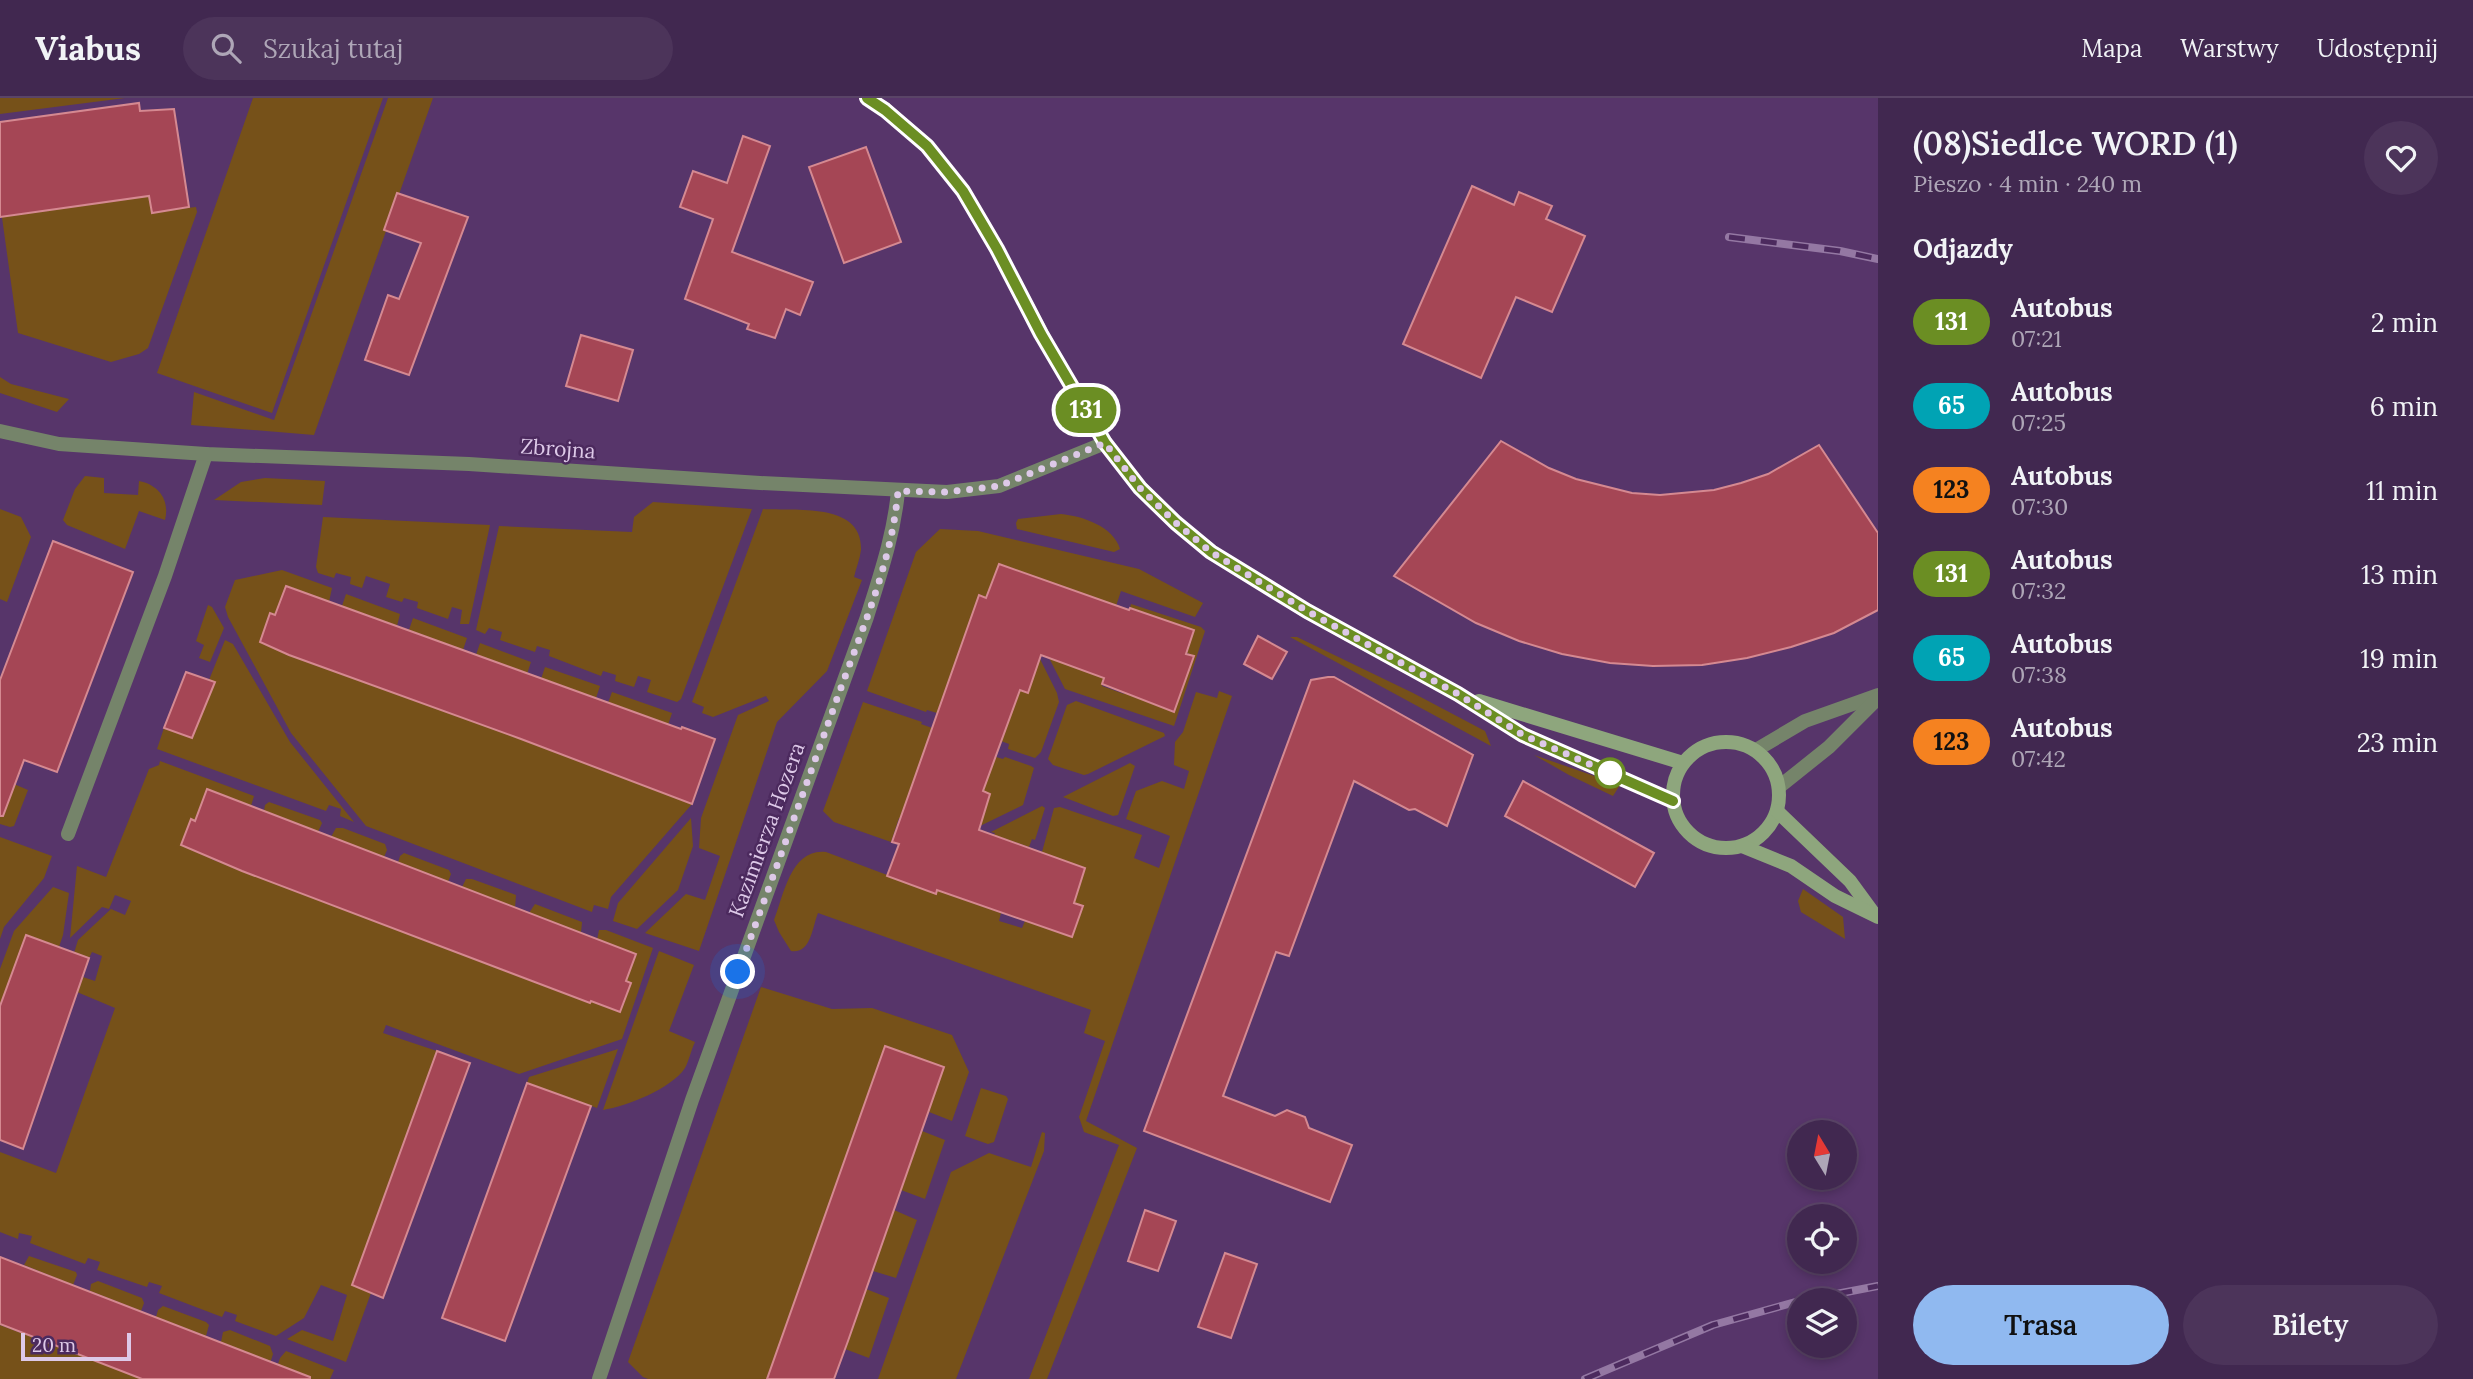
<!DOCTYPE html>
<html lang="pl">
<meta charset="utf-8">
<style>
:root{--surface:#412850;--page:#4c345a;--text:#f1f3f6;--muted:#aea6b7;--line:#5a4467;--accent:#90b9f0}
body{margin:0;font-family:Lora,serif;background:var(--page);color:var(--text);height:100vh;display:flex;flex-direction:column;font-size:26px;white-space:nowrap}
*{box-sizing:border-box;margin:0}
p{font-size:23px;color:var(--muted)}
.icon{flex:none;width:38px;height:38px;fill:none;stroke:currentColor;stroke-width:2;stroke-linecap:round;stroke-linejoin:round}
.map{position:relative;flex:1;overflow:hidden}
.panel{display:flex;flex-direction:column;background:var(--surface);width:595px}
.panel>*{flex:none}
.badge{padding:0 14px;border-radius:23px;font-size:24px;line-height:46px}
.needle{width:46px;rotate:350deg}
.buttons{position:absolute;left:1787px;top:1022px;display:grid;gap:14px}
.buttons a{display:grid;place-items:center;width:70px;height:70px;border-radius:50%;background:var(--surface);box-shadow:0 4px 10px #0003,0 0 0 2px var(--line);font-size:35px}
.scale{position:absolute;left:21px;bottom:18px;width:110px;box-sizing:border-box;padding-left:7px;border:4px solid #ddc9e8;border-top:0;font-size:19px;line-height:24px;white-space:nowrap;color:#ddc9e8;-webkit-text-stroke:5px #4c2a5e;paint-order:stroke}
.you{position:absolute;width:35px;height:35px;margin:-18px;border:5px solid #fff;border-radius:50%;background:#1a73e8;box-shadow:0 0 0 10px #1a73e833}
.map>.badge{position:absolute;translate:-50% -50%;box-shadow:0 0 0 4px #fff}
h2{padding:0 35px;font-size:26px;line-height:63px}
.round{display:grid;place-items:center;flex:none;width:74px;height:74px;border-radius:37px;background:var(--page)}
.head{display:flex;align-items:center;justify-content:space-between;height:119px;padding:0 35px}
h1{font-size:33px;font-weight:600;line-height:52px}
.cta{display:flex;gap:14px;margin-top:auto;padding:14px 35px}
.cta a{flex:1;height:80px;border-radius:42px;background:var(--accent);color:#111;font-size:28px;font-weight:600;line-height:80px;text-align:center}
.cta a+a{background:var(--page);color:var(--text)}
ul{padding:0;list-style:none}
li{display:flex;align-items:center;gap:21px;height:84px;padding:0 35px}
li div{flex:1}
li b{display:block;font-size:26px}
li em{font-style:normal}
li .badge{min-width:77px;font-weight:700;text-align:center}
header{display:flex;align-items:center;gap:42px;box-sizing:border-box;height:98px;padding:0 35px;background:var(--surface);border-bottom:2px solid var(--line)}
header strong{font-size:33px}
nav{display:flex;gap:38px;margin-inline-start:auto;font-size:24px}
.search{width:490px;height:63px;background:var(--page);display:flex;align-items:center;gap:18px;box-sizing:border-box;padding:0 24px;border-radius:38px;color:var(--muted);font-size:26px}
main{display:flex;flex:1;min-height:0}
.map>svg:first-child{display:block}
.green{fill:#765119}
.building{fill:#a54655;stroke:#d58991;stroke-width:2}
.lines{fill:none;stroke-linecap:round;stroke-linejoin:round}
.minor{stroke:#75846a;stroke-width:14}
.tertiary{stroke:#75846a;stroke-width:14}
.secondary{stroke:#8ea67d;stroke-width:14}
.rail-casing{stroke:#9478a3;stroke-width:8}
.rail{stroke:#4c2a5e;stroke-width:5;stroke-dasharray:16;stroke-linecap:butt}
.line-casing{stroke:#fff;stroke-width:16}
.line{stroke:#6b8e23;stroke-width:10}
.walk{stroke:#ddc9e8;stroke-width:7;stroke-dasharray:0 12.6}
.stop-dot{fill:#fff;stroke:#6b8e23;stroke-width:3.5}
.labels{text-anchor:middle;stroke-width:5;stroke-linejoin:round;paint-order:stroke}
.street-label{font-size:21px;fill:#ddc9e8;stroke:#4c2a5e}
</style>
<header>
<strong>Viabus</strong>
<div class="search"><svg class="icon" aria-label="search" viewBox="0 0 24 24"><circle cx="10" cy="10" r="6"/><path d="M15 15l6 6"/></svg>Szukaj tutaj</div>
<nav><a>Mapa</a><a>Warstwy</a><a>Udostępnij</a></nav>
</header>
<main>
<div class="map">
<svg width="1878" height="1281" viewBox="0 0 1878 1281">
<rect width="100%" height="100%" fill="#57356a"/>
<g class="green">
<path d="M 0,0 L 125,0 L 0,16 Z"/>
<path d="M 253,0 L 383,0 L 272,315 L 157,275 Z"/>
<path d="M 388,0 L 433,0 L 314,337 L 191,327 L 194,294 L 274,322 Z"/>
<path d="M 149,98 L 152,114 L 196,109 L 197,114 L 148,250 L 139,256 L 111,264 L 18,235 L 0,105 Z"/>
<path d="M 0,279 L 11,286 L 69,301 L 57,314 L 0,295 Z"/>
<path d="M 85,378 L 104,380 L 104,395 L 138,397 L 139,383 C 159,387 170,402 165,422 L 139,413 L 125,451 L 67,427 L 63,422 L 75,391 Z"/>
<path d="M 265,380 L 325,383 L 322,407 L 214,402 L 241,384 Z"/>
<path d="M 653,404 L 752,411 L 681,601 L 677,604 L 647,594 L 651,582 L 638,578 L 634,589 L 615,583 L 616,577 L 603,573 L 601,578 L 549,558 L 550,552 L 537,548 L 535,554 L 500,542 L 502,534 L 489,530 L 485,536 L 476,532 L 499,428 L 632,434 L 634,419 Z"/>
<path d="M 0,411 L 21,419 L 31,439 L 7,504 L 0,501 Z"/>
<path d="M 763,411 C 795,413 863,404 861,452 C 860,461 856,470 854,479 L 862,482 L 827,573 L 777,624 L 699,853 L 645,835 L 686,796 L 705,802 L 720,758 L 699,750 L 701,720 L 738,617 L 769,603 L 766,598 L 713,619 L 702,615 L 704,609 L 692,604 Z"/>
<path d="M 1061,416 C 1082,418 1113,428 1120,451 L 1114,454 L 1017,431 L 1016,425 L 1018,421 Z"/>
<path d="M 323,419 L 490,427 L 469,526 L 460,526 L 462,512 L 452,509 L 448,521 L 417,510 L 418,504 L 404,500 L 402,504 L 386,499 L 390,486 L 366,478 L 362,490 L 350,486 L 351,479 L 336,475 L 334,480 L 318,475 L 316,469 Z"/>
<path d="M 940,431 L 978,433 L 1139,471 L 1203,505 L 1195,519 L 1121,493 L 1116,508 L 986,500 L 980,497 L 937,615 L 927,612 L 926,614 L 867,593 L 916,454 Z"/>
<path d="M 282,472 L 332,490 L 329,504 L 286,488 L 275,517 L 271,515 L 289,557 L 522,640 L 692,706 L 611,799 L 608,811 L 594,807 L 592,814 L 366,728 L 291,635 L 228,519 L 225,509 L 235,482 Z"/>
<path d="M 346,496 L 400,516 L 397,528 L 342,508 Z"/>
<path d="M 1131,506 L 1201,529 L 1205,533 L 1174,628 L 1065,591 L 1049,560 L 1104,580 L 1102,588 L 1124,596 L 1128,589 L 1152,597 L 1150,605 L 1174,614 L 1194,558 L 1187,555 L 1194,532 L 1130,510 Z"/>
<path d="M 208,507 L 212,509 L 224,530 L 210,564 L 199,560 L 204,547 L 196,543 Z"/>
<path d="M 413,520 L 467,540 L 463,552 L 409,532 Z"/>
<path d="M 1290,539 L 1297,539 L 1413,595 L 1485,633 L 1491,648 Z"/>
<path d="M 225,542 L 233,546 L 290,644 L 354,724 L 340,718 L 341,711 L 329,707 L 326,713 L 157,651 L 164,630 L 191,640 L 209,582 Z"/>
<path d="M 480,545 L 531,564 L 527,576 L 476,557 Z"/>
<path d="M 1040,561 L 1057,595 L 1059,604 L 1041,654 L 1035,660 L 1008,651 L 1009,646 L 1001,643 L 1020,592 L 1028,595 Z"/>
<path d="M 545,569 L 600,588 L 596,600 L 541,581 Z"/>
<path d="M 1219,593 L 1232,598 L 1086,1023 L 1137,1050 L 1047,1281 L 1029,1281 L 1119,1047 L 1084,1034 L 1079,1019 L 1105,943 L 1084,935 L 1091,912 L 818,815 C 812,830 811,856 791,853 L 779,834 L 774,822 C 784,796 791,750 826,754 L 935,795 L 937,792 L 1001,815 L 999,823 L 1022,830 L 1025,823 L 1072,839 L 1083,808 L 1074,805 L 1085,771 L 1042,754 L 1054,710 L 1060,709 L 1142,737 L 1134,760 L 1159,770 L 1170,738 L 1126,721 L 1136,693 L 1162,683 L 1184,691 L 1189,673 L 1174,667 L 1175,644 L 1183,634 L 1196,594 L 1217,600 Z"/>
<path d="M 612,594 L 672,615 L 668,627 L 608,605 Z"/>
<path d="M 1076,603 L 1164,635 L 1165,638 L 1088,676 L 1084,677 L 1053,667 L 1048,661 L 1067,607 Z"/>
<path d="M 863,604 L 922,624 L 921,626 L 932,630 L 910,693 L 907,722 L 899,720 L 891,744 L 834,724 L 823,713 Z"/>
<path d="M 1534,657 L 1620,687 L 1613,698 L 1569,677 Z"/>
<path d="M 996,659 L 1003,661 L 1005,659 L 1031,668 L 1034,670 L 1023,707 L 980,728 L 990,697 L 983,693 Z"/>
<path d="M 160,663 L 254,698 L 251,708 L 207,691 L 195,723 L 191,722 L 181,747 L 211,759 L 211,761 L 590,905 L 591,903 L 620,914 L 631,886 L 626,883 L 636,857 L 597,842 L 599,832 L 606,832 L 653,850 L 622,941 L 519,976 L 386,927 L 383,935 L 437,953 L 352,1187 L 371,1195 L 346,1264 L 287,1241 L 302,1232 L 333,1243 L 347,1197 L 321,1187 L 304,1220 L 276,1238 L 235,1223 L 237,1217 L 225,1213 L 222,1219 L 159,1195 L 162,1188 L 149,1184 L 147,1189 L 97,1172 L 100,1164 L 88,1160 L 85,1166 L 30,1145 L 32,1138 L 19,1135 L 18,1141 L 0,1134 L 0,1054 L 56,1075 L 115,910 L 77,894 L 83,879 L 95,883 L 102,858 L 92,854 L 89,860 L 74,855 L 78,842 L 111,811 L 125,817 L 131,803 L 115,797 L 109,811 L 102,809 L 70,840 L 77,768 L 106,779 L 149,671 L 159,667 Z"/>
<path d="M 1130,665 L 1135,668 L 1118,717 L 1113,718 L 1063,699 Z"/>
<path d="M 0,680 L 28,692 L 14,728 L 10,729 L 0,726 Z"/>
<path d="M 269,704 L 320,722 L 322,725 L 318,734 L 264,713 L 265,707 Z"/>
<path d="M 1042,708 L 1045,710 L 1035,742 L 1032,741 L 1029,749 L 994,737 L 995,735 L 991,734 Z"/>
<path d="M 691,720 L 693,748 L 678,792 L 637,831 L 613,823 L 618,805 Z"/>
<path d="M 336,730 L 343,730 L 385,746 L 387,752 L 384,759 L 331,739 Z"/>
<path d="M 0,739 L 52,758 L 44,780 L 4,829 L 0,841 Z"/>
<path d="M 404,755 L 449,772 L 451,776 L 448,784 L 398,765 L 400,758 Z"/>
<path d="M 466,781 L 472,781 L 516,797 L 515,810 L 462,789 Z"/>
<path d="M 53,789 L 69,795 L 63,837 L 59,849 L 26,837 L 0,908 L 0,871 L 14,833 Z"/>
<path d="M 1803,791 L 1843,819 L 1845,841 L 1801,814 L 1798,803 Z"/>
<path d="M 535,806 L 582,824 L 581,835 L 529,815 Z"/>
<path d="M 659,853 L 694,867 L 669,933 L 695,944 C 691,952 689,963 685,970 C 671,991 627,1008 603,1012 Z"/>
<path d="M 761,889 L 832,911 L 872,910 L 952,937 L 969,974 L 952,1023 L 929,1014 L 944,969 L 885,948 L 767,1281 L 648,1281 L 643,1279 L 628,1264 Z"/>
<path d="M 618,951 L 597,1010 L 527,985 L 529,979 Z"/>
<path d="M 981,990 L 1006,998 L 1008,1001 L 994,1044 L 988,1046 L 965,1038 Z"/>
<path d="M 922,1033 L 945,1042 L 925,1101 L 901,1092 Z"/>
<path d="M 1042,1034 L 1045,1035 L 1044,1053 L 956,1281 L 878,1281 L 951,1074 L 989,1055 L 1031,1069 Z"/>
<path d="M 894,1112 L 917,1122 L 896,1180 L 873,1173 Z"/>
<path d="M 29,1158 L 76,1174 L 77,1177 L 73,1187 L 24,1167 Z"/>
<path d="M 98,1183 L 142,1200 L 144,1205 L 141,1213 L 90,1193 L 91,1186 Z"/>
<path d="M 866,1191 L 889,1200 L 869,1260 L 845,1251 Z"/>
<path d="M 163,1208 L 206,1224 L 209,1227 L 206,1238 L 156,1219 L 158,1212 Z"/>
<path d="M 0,1227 L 142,1281 L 0,1281 Z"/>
<path d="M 230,1232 L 270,1248 L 273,1256 L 265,1281 L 261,1260 L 221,1244 L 223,1234 Z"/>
<path d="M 286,1253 L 334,1272 L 330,1281 L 273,1281 L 280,1260 Z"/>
</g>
<g class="building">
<path d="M 139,5 L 140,13 L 174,11 L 189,109 L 152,115 L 149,98 L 0,119 L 0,24 Z"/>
<path d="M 743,38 L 770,48 L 732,154 L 813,184 L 800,217 L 786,211 L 775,240 L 747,231 L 749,226 L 685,201 L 713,121 L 680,109 L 693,73 L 727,85 Z"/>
<path d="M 866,49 L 901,144 L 844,165 L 809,69 Z"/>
<path d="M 1472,88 L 1514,107 L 1519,94 L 1552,108 L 1546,121 L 1585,138 L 1552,214 L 1516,199 L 1481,280 L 1403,246 Z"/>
<path d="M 397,95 L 468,119 L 409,277 L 365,262 L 388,197 L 399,201 L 421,145 L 384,132 Z"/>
<path d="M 581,237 L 633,252 L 618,303 L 566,288 Z"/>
<path d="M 1501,343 L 1549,370 L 1576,381 L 1632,395 L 1660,397 L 1714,392 L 1741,385 L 1768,376 L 1819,347 L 1878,435 L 1878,512 L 1834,535 L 1791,549 L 1747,560 L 1702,567 L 1653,568 L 1610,565 L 1562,556 L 1519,543 L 1476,525 L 1394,478 Z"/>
<path d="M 53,443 L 133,474 L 57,674 L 24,662 L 3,718 L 0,718 L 0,582 Z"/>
<path d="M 999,466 L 1129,512 L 1130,510 L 1194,532 L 1186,556 L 1194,558 L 1174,614 L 1102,586 L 1104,580 L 1041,557 L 1028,595 L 1020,592 L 983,693 L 990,696 L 979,732 L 1085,770 L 1074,805 L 1083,808 L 1072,839 L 937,792 L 936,796 L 887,778 L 899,746 L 892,744 L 955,565 L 979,497 L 986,500 Z"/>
<path d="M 286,488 L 681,631 L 682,629 L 715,641 L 692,706 L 521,641 L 289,557 L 260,544 L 270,515 L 275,517 Z"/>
<path d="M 1258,538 L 1287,554 L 1272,581 L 1244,566 Z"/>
<path d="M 186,574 L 215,584 L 192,640 L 164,630 Z"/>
<path d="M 1328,579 L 1334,579 L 1473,657 L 1447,728 L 1415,711 L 1409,712 L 1354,683 L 1289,858 L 1276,854 L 1223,998 L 1275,1018 L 1287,1012 L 1305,1019 L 1309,1030 L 1352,1047 L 1330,1104 L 1144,1033 L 1311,582 Z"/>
<path d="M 1523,683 L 1654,755 L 1635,789 L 1505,718 Z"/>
<path d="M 207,691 L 636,856 L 626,883 L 631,885 L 620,914 L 591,903 L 590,905 L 242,773 L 181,747 L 191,721 L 195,723 Z"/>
<path d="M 26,837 L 89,860 L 23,1051 L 0,1042 L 0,908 Z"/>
<path d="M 885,948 L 944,969 L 848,1243 L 834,1281 L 767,1281 Z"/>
<path d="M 437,953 L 470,965 L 383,1200 L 352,1187 Z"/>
<path d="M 527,985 L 591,1008 L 505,1243 L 442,1220 Z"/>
<path d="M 1145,1112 L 1176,1123 L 1158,1173 L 1128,1163 Z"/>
<path d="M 1225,1155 L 1257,1166 L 1231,1240 L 1198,1229 Z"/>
<path d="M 0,1159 L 310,1279 L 310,1281 L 142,1281 L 0,1226 Z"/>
</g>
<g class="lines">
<g class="minor">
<path d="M 68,736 L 165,478 L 206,356"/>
<path d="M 599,1281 L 692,1002 L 867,519 C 880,477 894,437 898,393"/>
</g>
<g class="tertiary">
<path d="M 0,333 L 59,346 L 206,356 L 469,366 L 760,385 L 947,394 L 999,388 L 1105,345"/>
<path d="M 1756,652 L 1805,623 L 1878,597"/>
<path d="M 1779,689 L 1829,649 L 1878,600"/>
</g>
<g class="secondary">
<path d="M 867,0 L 885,11 L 927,48 L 963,93 L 997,151 L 1051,253 L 1105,345 L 1141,390 L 1176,425 L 1211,454 L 1306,513 L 1458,596 L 1523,637 L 1673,703"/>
<path d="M 1479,603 L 1683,665"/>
<circle cx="1726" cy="697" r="53"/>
<path d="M 1777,713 L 1850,783 L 1874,816"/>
<path d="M 1742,748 L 1791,768 L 1835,798 L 1878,819"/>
</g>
<g class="rail-casing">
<g id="rail">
<path d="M 1729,139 L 1840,153 L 1878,161"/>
<path d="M 1805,1202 L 1878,1188"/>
<path d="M 1585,1281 L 1713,1227 L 1799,1203"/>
</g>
</g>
<use href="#rail" class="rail"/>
</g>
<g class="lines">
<g class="line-casing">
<path id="line" d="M 867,0 L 885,12 L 927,48 L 963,93 L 997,151 L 1041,236 L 1105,345 L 1140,390 L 1176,425 L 1211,454 L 1307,513 L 1458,596 L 1523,637 L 1673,703"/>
</g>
<use href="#line" class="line"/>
<path class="walk" d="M 738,874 C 772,782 805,690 838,598 C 862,531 892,464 898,393 L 947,394 L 999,388 L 1105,345 L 1140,390 L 1176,425 L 1211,454 L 1307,513 L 1458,596 L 1523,637 L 1610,675"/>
</g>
<circle class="stop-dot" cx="1610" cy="675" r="14"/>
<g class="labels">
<g class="street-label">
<text transform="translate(558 351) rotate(4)" y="7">Zbrojna</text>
<text transform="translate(767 732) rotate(-70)" y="7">Kazimierza Hozera</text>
</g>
</g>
</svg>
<div class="buttons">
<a><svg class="needle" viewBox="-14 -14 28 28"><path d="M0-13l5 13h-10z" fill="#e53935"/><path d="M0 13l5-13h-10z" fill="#aea6b7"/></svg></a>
<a><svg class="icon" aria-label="locate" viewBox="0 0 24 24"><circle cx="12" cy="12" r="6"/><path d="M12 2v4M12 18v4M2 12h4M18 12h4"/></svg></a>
<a><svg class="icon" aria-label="layers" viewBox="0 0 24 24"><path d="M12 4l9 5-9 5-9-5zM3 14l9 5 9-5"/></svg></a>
</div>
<div class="scale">20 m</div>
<div class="you" style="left:738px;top:874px"></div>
<b class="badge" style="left:1086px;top:312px;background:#6b8e23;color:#fff">131</b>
</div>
<section class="panel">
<div class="head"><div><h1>(08)Siedlce WORD (1)</h1><p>Pieszo · 4 min · 240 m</p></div><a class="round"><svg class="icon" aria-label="heart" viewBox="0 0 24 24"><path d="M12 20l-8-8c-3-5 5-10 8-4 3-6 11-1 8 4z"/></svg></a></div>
<h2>Odjazdy</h2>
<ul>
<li><span class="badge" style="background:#6b8e23;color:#fff">131</span><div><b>Autobus</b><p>07:21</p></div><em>2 min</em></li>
<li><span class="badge" style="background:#00a3b4;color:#fff">65</span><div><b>Autobus</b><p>07:25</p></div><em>6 min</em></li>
<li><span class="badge" style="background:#f58220;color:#111">123</span><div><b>Autobus</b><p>07:30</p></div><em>11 min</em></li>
<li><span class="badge" style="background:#6b8e23;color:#fff">131</span><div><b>Autobus</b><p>07:32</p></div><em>13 min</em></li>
<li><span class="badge" style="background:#00a3b4;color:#fff">65</span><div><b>Autobus</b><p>07:38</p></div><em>19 min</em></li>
<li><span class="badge" style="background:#f58220;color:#111">123</span><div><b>Autobus</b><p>07:42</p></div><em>23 min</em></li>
</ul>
<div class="cta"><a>Trasa</a><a>Bilety</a></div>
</section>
</main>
